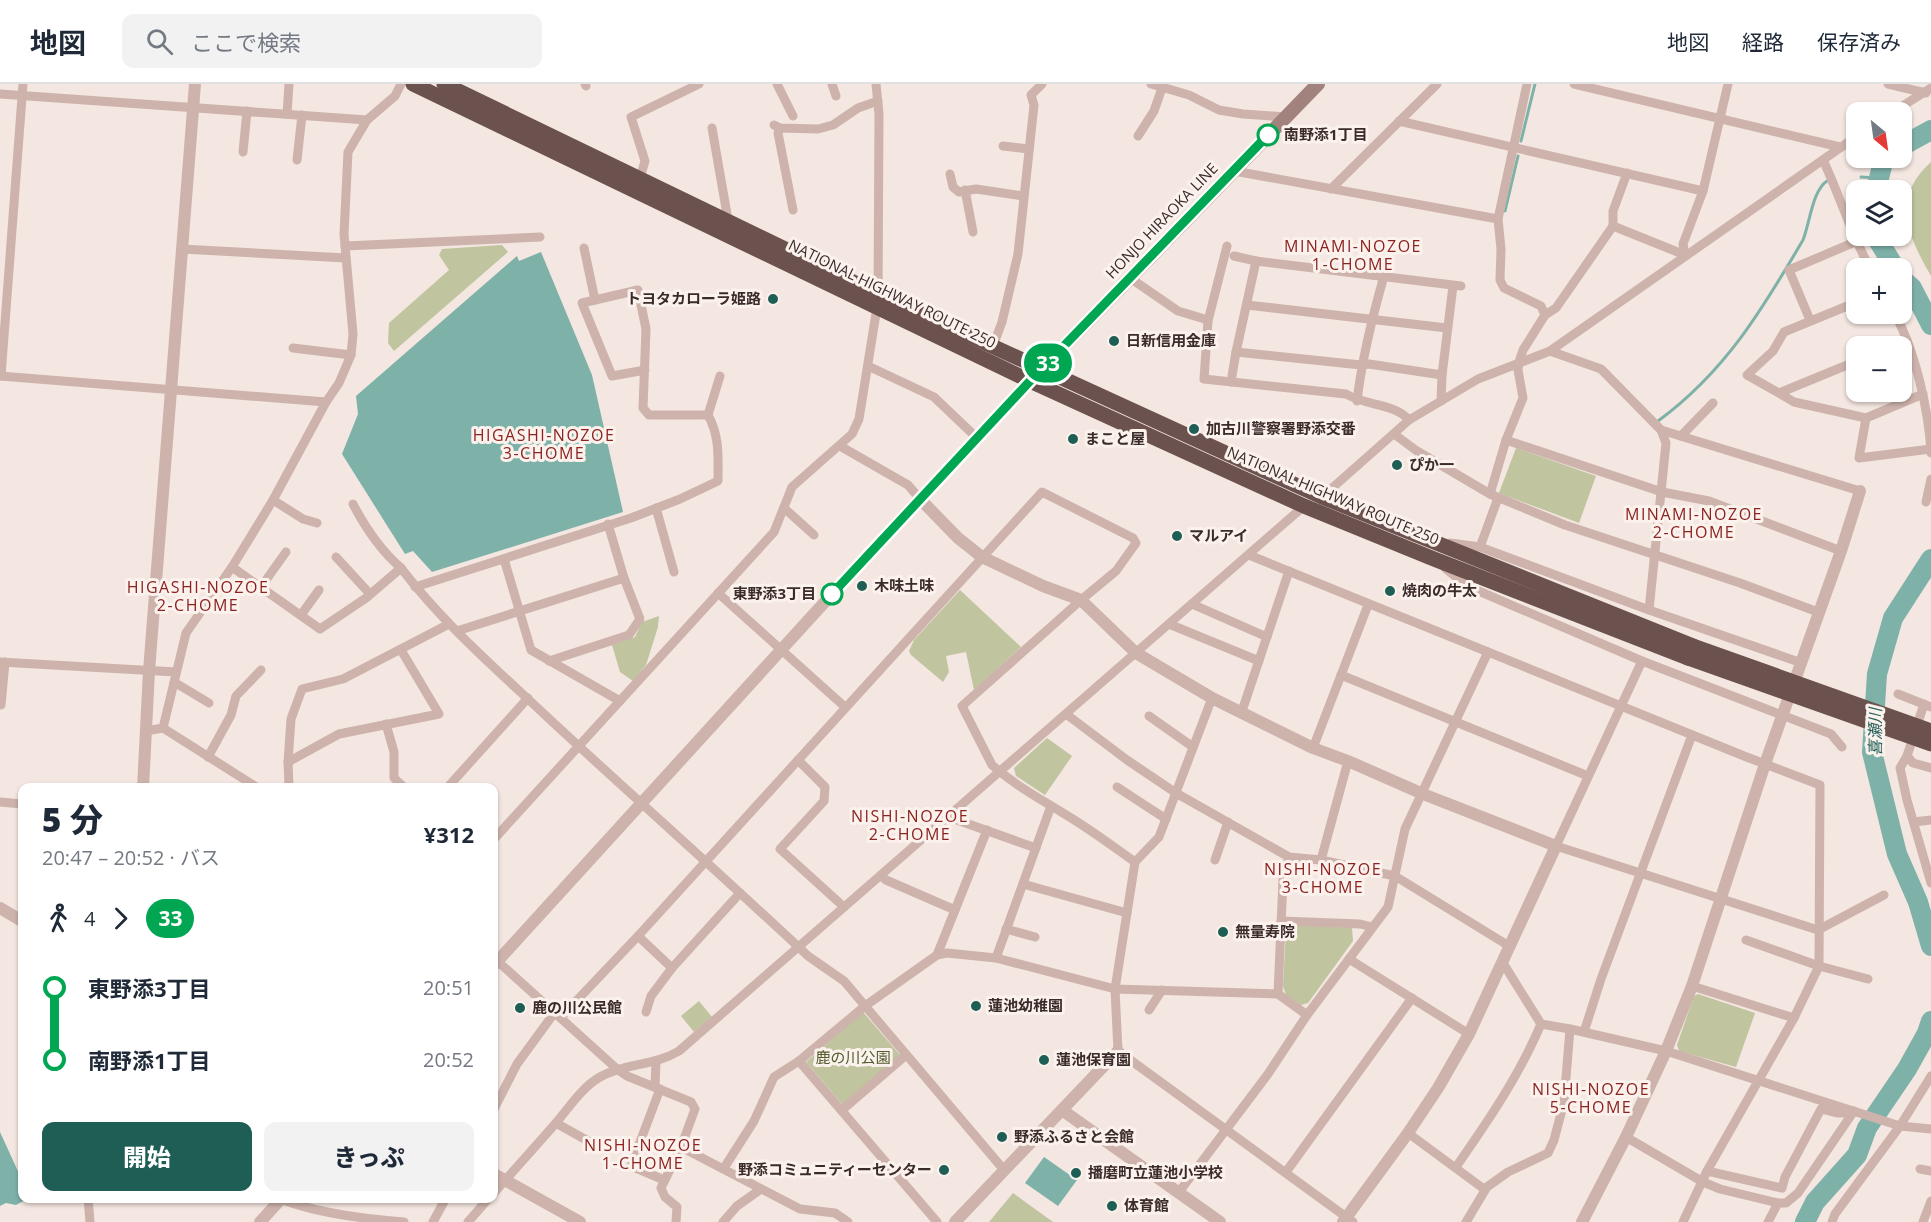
<!DOCTYPE html>
<html lang="ja">
<meta charset="utf-8">
<style>
:root{--surface:#fff;--page:#f2f2f3;--text:#1f2937;--muted:#747a83;--line:#e0e1e3;--accent:#1e5e55}
body{margin:0;font-family:"Open Sans","Noto Sans JP",sans-serif;background:var(--page);color:var(--text);height:100vh;display:flex;flex-direction:column;font-size:22px;white-space:nowrap}
*{box-sizing:border-box;margin:0}
p{font-size:20px;color:var(--muted)}
.icon{flex:none;width:33px;height:33px;fill:none;stroke:currentColor;stroke-width:2;stroke-linecap:round;stroke-linejoin:round}
.map{position:relative;flex:1;overflow:hidden}
.panel{position:absolute;left:18px;top:699px;width:480px;height:420px;display:flex;flex-direction:column;background:var(--surface);border-radius:12px;box-shadow:0 2px 4px #0004}
.panel>*{flex:none}
.badge{padding:0 12px;border-radius:20px;font-size:21px;line-height:39px}
.needle{width:39px;rotate:151deg}
.controls{position:absolute;left:1846px;top:18px;display:grid;gap:12px}
.controls a{display:grid;place-items:center;width:66px;height:66px;border-radius:12px;background:var(--surface);box-shadow:0 2px 4px #0004;font-size:30px}
.map>.badge{position:absolute;translate:-50% -50%;box-shadow:0 0 0 3px #fff}
.legs{display:flex;align-items:center;gap:9px;height:66px;padding:0 24px;font-size:20px}
.legs p{margin-inline-start:auto}
.overview{display:flex;align-items:center;justify-content:space-between;height:102px;padding:0 24px}
h1{font-size:33px;font-weight:800;line-height:45px}
.primary-button{display:flex;gap:12px;margin-top:auto;padding:12px 24px}
.primary-button a{flex:1;height:69px;border-radius:12px;background:var(--accent);color:#fff;font-size:24px;font-weight:800;line-height:69px;text-align:center}
.primary-button a+a{background:var(--page);color:var(--text)}
ul{padding:0 24px;list-style:none}
li{display:flex;align-items:center;gap:21px;height:72px;font-size:22px}
li i{display:grid;place-items:center;width:9px;height:100%;margin:0 8px;background:currentColor}
li i::after{content:'';width:15px;height:15px;margin:-8px;border:4px solid;border-radius:50%;background:var(--surface)}
li p{margin-inline-start:auto}
li:first-child i{background:linear-gradient(#0000 50%,currentColor 0)}
li:last-child i{background:linear-gradient(currentColor 50%,#0000 0)}
header{display:flex;align-items:center;gap:36px;box-sizing:border-box;height:84px;padding:0 30px;background:var(--surface);border-bottom:2px solid var(--line)}
header strong{font-size:28px}
nav{display:flex;gap:33px;margin-inline-start:auto;font-size:21px}
.search{width:420px;height:54px;background:var(--page);display:flex;align-items:center;gap:15px;box-sizing:border-box;padding:0 21px;border-radius:12px;color:var(--muted);font-size:22px}
.map>svg:first-child{display:block}
.green{fill:#c0c49f}
.water{fill:#7eb2a9}
.lines{fill:none;stroke-linecap:round;stroke-linejoin:round}
.stream{stroke:#7eb2a9;stroke-width:3}
.river{stroke:#7eb2a9;stroke-width:20}
.minor{stroke:#cdb3ab;stroke-width:9}
.tertiary{stroke:#cdb3ab;stroke-width:12}
.secondary{stroke:#a1827c;stroke-width:14}
.trunk{stroke:#6c524e;stroke-width:15}
.trunk-bridge{stroke:#6c524e;stroke-width:15}
.line-1-casing{stroke:#fff;stroke-width:14}
.line-1{stroke:#00a651;stroke-width:9}
.stop-1-dot{fill:#fff;stroke:#00a651;stroke-width:3}
.poi-dot{fill:#1e5e55;stroke:#fbf2ed;stroke-width:2}
.labels{text-anchor:middle;stroke-width:6;stroke-linejoin:round;paint-order:stroke}
.stop-label{font-size:15px;font-weight:bold;fill:#3b2c2a;stroke:#fbf2ed;text-anchor:start}
.street-label{font-size:15px;fill:#3b2c2a;stroke:#fbf2ed}
.poi-label{font-size:15px;font-weight:bold;fill:#3b2c2a;stroke:#fbf2ed;text-anchor:start}
.park-label{font-size:15px;fill:#535a2d;stroke:#fbf2ed}
.neighbourhood-label{font-size:16px;letter-spacing:1.5px;fill:#8c2321;stroke:#fbf2ed}
.water-label{font-size:16px;font-style:italic;fill:#1e5e55;stroke:#fbf2ed}
</style>
<header>
<strong>地図</strong>
<div class="search"><svg class="icon" aria-label="search" viewBox="0 0 24 24"><circle cx="10" cy="10" r="6"/><path d="M15 15l6 6"/></svg>ここで検索</div>
<nav><a>地図</a><a>経路</a><a>保存済み</a></nav>
</header>
<div class="map">
<svg width="1931" height="1138" viewBox="0 0 1931 1138">
<rect width="100%" height="100%" fill="#f4e6e0"/>
<g class="green">
<path d="M 1931,78 L 1931,192 C 1908,152 1890,115 1931,78 Z"/>
<path d="M 502,161 L 508,168 L 394,267 L 388,259 L 389,239 L 449,186 L 439,171 L 442,165 Z"/>
<path d="M 1516,364 L 1596,392 L 1579,439 L 1499,409 Z"/>
<path d="M 960,506 L 1021,563 L 974,606 L 966,568 L 946,572 L 949,588 L 943,598 L 911,571 L 909,567 L 914,556 Z"/>
<path d="M 659,532 L 658,543 L 646,581 L 633,597 L 620,588 L 612,561 L 635,553 L 642,538 Z"/>
<path d="M 1047,654 L 1072,672 L 1045,711 L 1016,692 L 1014,684 Z"/>
<path d="M 1295,841 L 1352,844 L 1353,857 L 1308,919 L 1301,921 L 1286,911 L 1283,902 L 1286,846 Z"/>
<path d="M 1698,910 L 1755,929 L 1736,983 L 1679,967 L 1677,961 L 1694,912 Z"/>
<path d="M 699,917 L 712,933 L 694,948 L 681,932 Z"/>
<path d="M 863,928 L 900,971 L 843,1021 L 806,978 Z"/>
<path d="M 1013,1109 L 1053,1138 L 989,1138 Z"/>
</g>
<g class="water">
<path d="M 541,168 L 592,291 L 623,428 L 432,488 L 413,467 L 405,470 L 342,370 L 358,330 L 356,312 L 517,172 L 519,177 Z"/>
<path d="M 0,1048 L 22,1096 L 22,1114 L 27,1115 L 16,1121 L 6,1119 L 0,1122 Z"/>
<path d="M 1044,1073 L 1077,1096 L 1058,1122 L 1025,1099 Z"/>
</g>
<g class="lines">
<g class="stream">
<path d="M 1521,57 L 1535,0"/>
<path d="M 1861,93 L 1878,94"/>
<path d="M 1505,127 L 1518,72"/>
<path d="M 1658,337 C 1725,288 1762,226 1803,156 C 1810,139 1812,107 1827,97"/>
</g>
<g class="river">
<path d="M 1902,62 L 1931,46"/>
<path d="M 1876,106 L 1883,78 L 1887,74"/>
<path d="M 1878,152 L 1878,156 L 1895,184"/>
<path d="M 1902,195 L 1912,204 L 1931,241"/>
<path d="M 1931,475 L 1893,534 L 1877,590 L 1872,668 L 1897,770 L 1918,818 L 1931,862"/>
<path d="M 1805,1138 L 1815,1118 L 1857,1071 L 1867,1044 L 1907,985 L 1927,949 L 1931,937"/>
</g>
<g class="minor">
<path d="M 585,0 L 586,2"/>
<path d="M 777,0 L 793,32"/>
<path d="M 832,0 L 836,12"/>
<path d="M 1151,0 L 1189,11 L 1219,26 L 1243,30 L 1286,33"/>
<path d="M 1574,0 L 1840,63"/>
<path d="M 1888,0 L 1926,9"/>
<path d="M 0,10 L 367,36"/>
<path d="M 1893,28 L 1931,4"/>
<path d="M 287,30 L 289,0"/>
<path d="M 1399,37 L 1703,107"/>
<path d="M 774,41 L 780,44 L 818,45 L 833,41 L 858,24 L 878,17"/>
<path d="M 712,44 L 728,136"/>
<path d="M 780,44 L 778,49 L 793,126"/>
<path d="M 1138,52 L 1154,27 L 1162,4"/>
<path d="M 1003,62 L 1029,65"/>
<path d="M 243,68 L 247,27"/>
<path d="M 297,76 L 302,31"/>
<path d="M 1823,76 C 1840,112 1851,150 1870,184"/>
<path d="M 1234,87 L 1498,135"/>
<path d="M 950,90 L 953,103 L 959,108 L 976,105 L 1023,112"/>
<path d="M 640,94 L 645,77 L 631,33 L 699,0"/>
<path d="M 1331,105 L 1437,0"/>
<path d="M 965,106 L 973,148"/>
<path d="M 1613,142 L 1685,171 L 1683,160 L 1703,107 L 1728,0"/>
<path d="M 345,162 L 540,153"/>
<path d="M 1227,162 L 1208,237 L 1204,295 L 1346,310 C 1366,322 1394,319 1409,336"/>
<path d="M 584,164 L 595,216"/>
<path d="M 182,165 L 346,174"/>
<path d="M 1234,172 L 1256,177 L 1461,202"/>
<path d="M 1130,194 L 1178,227 L 1208,236"/>
<path d="M 1857,218 L 1784,248 L 1773,267 L 1747,291 L 1779,309 L 1857,277"/>
<path d="M 1247,221 L 1447,244"/>
<path d="M 1895,230 C 1915,267 1929,327 1931,369"/>
<path d="M 1545,231 L 1556,224 L 1613,142 L 1613,127 L 1627,89"/>
<path d="M 1810,236 L 1789,186 L 1855,158"/>
<path d="M 993,262 L 1002,238 L 1018,170 L 1034,21 L 1031,11 L 1042,0"/>
<path d="M 1892,262 L 1907,256"/>
<path d="M 293,264 L 351,271"/>
<path d="M 1550,267 L 1601,285 L 1661,346 L 1666,359 L 1649,526"/>
<path d="M 1236,268 L 1361,281 L 1369,280 L 1442,291"/>
<path d="M 868,282 L 934,313 L 977,354"/>
<path d="M 645,286 L 612,292 L 582,219 L 638,206 L 646,245 L 643,324 L 649,331 L 708,331"/>
<path d="M 0,292 L 326,318"/>
<path d="M 1,292 L 23,0"/>
<path d="M 1231,298 L 1236,268 L 1256,177"/>
<path d="M 1779,309 L 1794,318 L 1866,334 L 1923,310"/>
<path d="M 1357,317 C 1362,274 1372,234 1384,192"/>
<path d="M 1441,317 L 1442,291 L 1453,202"/>
<path d="M 1866,334 L 1859,374 L 1931,365"/>
<path d="M 1661,346 L 1860,407"/>
<path d="M 1394,350 L 1417,367 L 1490,410 L 1565,441 L 1740,499 L 1818,528"/>
<path d="M 1681,352 L 1713,319"/>
<path d="M 1506,356 L 1523,314 L 1518,286 L 1519,278 L 1523,266 L 1545,231 L 1541,222 L 1504,204 L 1500,196 L 1501,165 L 1498,135 L 1527,0"/>
<path d="M 840,362 L 908,401 L 920,415"/>
<path d="M 1490,410 L 1506,356 L 1662,408 L 1709,417 L 1841,467"/>
<path d="M 1322,413 L 1409,336 L 1478,295 L 1550,267 L 1857,52"/>
<path d="M 273,416 L 303,435 L 317,439"/>
<path d="M 1926,418 L 1931,395"/>
<path d="M 353,420 C 366,445 380,466 401,484"/>
<path d="M 656,424 L 674,488"/>
<path d="M 784,424 L 814,451"/>
<path d="M 1450,459 L 1480,463 L 1649,526 L 1802,579"/>
<path d="M 1480,463 L 1498,414"/>
<path d="M 1249,471 L 1744,672 L 1820,701 L 1819,882 L 1794,934 L 1707,1087 L 1683,1138"/>
<path d="M 336,473 L 370,510"/>
<path d="M 504,475 L 531,566 L 620,617"/>
<path d="M 232,483 L 320,545 L 366,514 L 401,484 C 442,538 494,583 544,630 C 631,711 721,790 808,872 L 844,897 L 1004,1086"/>
<path d="M 1445,484 L 1467,502 L 1642,577 L 1831,650 L 1842,663"/>
<path d="M 261,503 L 286,468"/>
<path d="M 415,503 L 631,434 L 680,415 L 718,397 C 718,374 720,352 708,331 L 720,292"/>
<path d="M 718,509 L 845,623"/>
<path d="M 1192,520 L 1267,553"/>
<path d="M 301,531 L 319,506"/>
<path d="M 1169,540 L 1259,577"/>
<path d="M 457,547 L 624,494"/>
<path d="M 549,577 L 629,551 L 640,535 L 624,494 L 608,440"/>
<path d="M 1642,577 L 1556,762 L 1818,846 L 1884,811"/>
<path d="M 0,578 L 176,588"/>
<path d="M 1341,591 L 1588,692"/>
<path d="M 174,598 L 209,619"/>
<path d="M 1898,610 L 1931,623"/>
<path d="M 1212,614 L 1159,753 L 1135,778 L 1115,905 L 1118,967 L 1353,1138"/>
<path d="M 1924,620 L 1907,672 L 1900,684 L 1907,716 L 1931,799"/>
<path d="M 1,621 L 5,578"/>
<path d="M 1066,630 L 1127,676 L 1176,709 L 1289,773 L 1321,776 L 1395,792 L 1509,862"/>
<path d="M 1241,630 L 1289,487"/>
<path d="M 1149,632 L 1193,663"/>
<path d="M 386,640 L 394,668 L 394,694 L 405,704"/>
<path d="M 163,644 L 258,704"/>
<path d="M 146,647 L 163,644 L 186,549 L 232,483 L 273,416 L 326,318 L 339,299 L 351,271 L 353,250 L 344,150 L 348,68 L 367,36 L 395,12 L 401,0"/>
<path d="M 1313,664 L 1368,521"/>
<path d="M 1907,672 L 1913,679 L 1931,684"/>
<path d="M 208,673 L 231,631 L 236,612 L 261,586"/>
<path d="M 798,676 L 825,703 L 824,717 L 780,765 L 844,823"/>
<path d="M 288,678 L 339,650 L 439,630 L 401,566"/>
<path d="M 1117,703 L 1166,735"/>
<path d="M 291,704 L 289,702 L 288,678 L 291,635 L 302,605 L 343,595 L 449,540"/>
<path d="M 447,704 L 528,614"/>
<path d="M 0,718 L 22,720"/>
<path d="M 952,730 L 957,736 L 1036,764"/>
<path d="M 1914,738 L 1931,736"/>
<path d="M 494,755 L 774,448 L 792,403 L 852,350 L 859,335 L 878,217 L 879,30 L 876,0"/>
<path d="M 1215,776 L 1228,738"/>
<path d="M 1321,776 L 1348,677"/>
<path d="M 881,792 L 886,796 L 955,826"/>
<path d="M 1023,800 L 1127,829"/>
<path d="M 1281,837 L 1360,840 L 1372,843"/>
<path d="M 1006,845 L 1035,853"/>
<path d="M 638,852 L 672,884 L 740,809"/>
<path d="M 1746,856 L 1819,882 L 1868,895"/>
<path d="M 937,871 L 987,746"/>
<path d="M 494,874 L 617,985 L 627,992 L 691,1018 L 695,1025 L 681,1063 L 661,1104 L 665,1113 L 677,1123 L 676,1138"/>
<path d="M 996,874 L 1051,722"/>
<path d="M 1349,875 L 1469,950"/>
<path d="M 1503,879 L 1541,940 L 1570,945 L 1666,967 L 1900,1042 L 1931,1045"/>
<path d="M 1692,902 L 1794,934"/>
<path d="M 1278,910 L 1283,796 L 1289,773"/>
<path d="M 1149,926 L 1162,906"/>
<path d="M 646,928 L 651,912 L 672,884"/>
<path d="M 561,933 L 638,852 L 1042,408 L 1133,454 L 1136,459 L 1116,487 L 1081,516 L 962,622 L 992,681 C 1020,706 1054,722 1085,743 C 1102,754 1118,766 1135,778"/>
<path d="M 1584,948 L 1601,895 L 1692,651"/>
<path d="M 799,977 L 937,1138"/>
<path d="M 655,1003 L 656,977"/>
<path d="M 660,1005 L 631,1082 L 664,1096"/>
<path d="M 494,1025 L 517,980 L 555,928"/>
<path d="M 842,1026 L 906,971"/>
<path d="M 556,1039 L 588,1057 L 602,1060"/>
<path d="M 1408,1049 L 1484,1105"/>
<path d="M 1626,1053 L 1703,1098 L 1720,1105 L 1778,1119"/>
<path d="M 681,1063 L 800,1125 L 835,1129 L 848,1138"/>
<path d="M 1456,1083 C 1488,1037 1519,992 1541,940"/>
<path d="M 724,1084 L 754,1037 L 774,993 L 799,977 L 865,922 L 937,871 L 947,869 L 996,874 L 1115,905 L 1278,910 L 1307,931"/>
<path d="M 1920,1085 L 1931,1087"/>
<path d="M 1707,1087 L 1782,1104 L 1785,1093 L 1821,1025 L 1837,1029 L 1851,1029"/>
<path d="M 1286,1088 L 1412,914"/>
<path d="M 1179,1108 L 1268,990 L 1307,931 L 1388,823 L 1405,745 L 1488,568"/>
<path d="M 494,1109 C 514,1086 535,1063 555,1040 C 569,1024 581,1004 600,993 C 625,979 654,982 679,967 L 1304,422"/>
<path d="M 88,1114 L 90,1138"/>
<path d="M 278,1114 C 315,1129 364,1135 404,1138"/>
<path d="M 433,1138 L 446,1114"/>
<path d="M 468,1138 L 489,1114"/>
<path d="M 723,1138 L 737,1122 L 761,1105"/>
<path d="M 1466,1138 L 1487,1103 L 1508,1088 L 1548,1069 L 1554,1056 L 1564,1018 L 1570,945"/>
<path d="M 1768,1138 L 1778,1119 L 1786,1119 L 1798,1109 L 1854,1027"/>
<path d="M 1832,1138 L 1835,1130 L 1900,1042 L 1931,992"/>
<path d="M 1923,1138 L 1931,1117"/>
</g>
<g class="tertiary">
<path d="M 920,415 L 958,454 L 982,473 L 1043,502 L 1081,516 L 1136,569 L 1212,614 L 1313,664 L 1348,677 L 1423,710 L 1556,762 L 1469,950 L 1438,1004 L 1408,1049 L 1343,1138"/>
<path d="M 143,704 L 149,587 L 195,0"/>
<path d="M 0,824 L 22,837"/>
<path d="M 494,881 L 905,430 L 1030,297"/>
<path d="M 1062,1026 L 1220,1138"/>
<path d="M 494,1090 L 580,1138"/>
<path d="M 260,1138 L 282,1114"/>
<path d="M 955,1138 L 1118,967"/>
<path d="M 1582,1138 L 1626,1053 L 1666,967 L 1692,902 L 1765,680 L 1841,467 L 1860,407"/>
</g>
<path class="secondary" d="M 1030,297 L 1318,0"/>
<g class="trunk">
<path d="M 413,0 L 1030,297 L 1304,422 L 1434,475 L 1688,574"/>
<path d="M 444,0 L 878,210 L 1322,413 L 1693,562"/>
</g>
<g class="trunk-bridge">
<path d="M 1693,562 L 1931,647"/>
<path d="M 1688,574 L 1931,660"/>
</g>
</g>
<g class="lines">
<g class="line-1-casing">
<path id="line-1" d="M 832,510 L 1030,297 L 1268,51"/>
</g>
<use href="#line-1" class="line-1"/>
</g>
<g class="stop-1-dot">
<circle cx="1268" cy="51" r="10"/>
<circle cx="832" cy="510" r="10"/>
</g>
<g class="poi-dot">
<circle cx="773" cy="215" r="6"/>
<circle cx="1114" cy="257" r="6"/>
<circle cx="1194" cy="345" r="6"/>
<circle cx="1073" cy="355" r="6"/>
<circle cx="1397" cy="381" r="6"/>
<circle cx="1177" cy="452" r="6"/>
<circle cx="862" cy="502" r="6"/>
<circle cx="1390" cy="507" r="6"/>
<circle cx="1223" cy="848" r="6"/>
<circle cx="976" cy="922" r="6"/>
<circle cx="520" cy="924" r="6"/>
<circle cx="1044" cy="976" r="6"/>
<circle cx="1002" cy="1053" r="6"/>
<circle cx="944" cy="1086" r="6"/>
<circle cx="1076" cy="1089" r="6"/>
<circle cx="1112" cy="1122" r="6"/>
</g>
<g class="labels">
<g class="stop-label">
<text x="1284" y="56">南野添1丁目</text>
<text x="816" y="515" text-anchor="end">東野添3丁目</text>
</g>
<g class="street-label">
<text transform="translate(1162 137) rotate(-46)" y="5">HONJO HIRAOKA LINE</text>
<text transform="translate(892 210) rotate(26)" y="5">NATIONAL HIGHWAY ROUTE 250</text>
<text transform="translate(1333 412) rotate(23)" y="5">NATIONAL HIGHWAY ROUTE 250</text>
</g>
<g class="poi-label">
<text x="761" y="220" text-anchor="end">トヨタカローラ姫路</text>
<text x="1126" y="262">日新信用金庫</text>
<text x="1206" y="350">加古川警察署野添交番</text>
<text x="1085" y="360">まこと屋</text>
<text x="1409" y="386">ぴか一</text>
<text x="1189" y="457">マルアイ</text>
<text x="874" y="507">木味土味</text>
<text x="1402" y="512">焼肉の牛太</text>
<text x="1235" y="853">無量寿院</text>
<text x="988" y="927">蓮池幼稚園</text>
<text x="532" y="929">鹿の川公民館</text>
<text x="1056" y="981">蓮池保育園</text>
<text x="1014" y="1058">野添ふるさと会館</text>
<text x="932" y="1091" text-anchor="end">野添コミュニティーセンター</text>
<text x="1088" y="1094">播磨町立蓮池小学校</text>
<text x="1124" y="1127">体育館</text>
</g>
<g class="park-label">
<text x="853" y="979">鹿の川公園</text>
</g>
<g class="neighbourhood-label">
<text x="1353" y="168">MINAMI-NOZOE<tspan x="1353" dy="18">1-CHOME</tspan></text>
<text x="544" y="357">HIGASHI-NOZOE<tspan x="544" dy="18">3-CHOME</tspan></text>
<text x="1694" y="436">MINAMI-NOZOE<tspan x="1694" dy="18">2-CHOME</tspan></text>
<text x="198" y="509">HIGASHI-NOZOE<tspan x="198" dy="18">2-CHOME</tspan></text>
<text x="910" y="738">NISHI-NOZOE<tspan x="910" dy="18">2-CHOME</tspan></text>
<text x="1323" y="791">NISHI-NOZOE<tspan x="1323" dy="18">3-CHOME</tspan></text>
<text x="1591" y="1011">NISHI-NOZOE<tspan x="1591" dy="18">5-CHOME</tspan></text>
<text x="643" y="1067">NISHI-NOZOE<tspan x="643" dy="18">1-CHOME</tspan></text>
</g>
<g class="water-label">
<text transform="translate(1875 648) rotate(-90)" y="6">喜瀬川</text>
</g>
</g>
</svg>
<div class="controls">
<a><svg class="needle" viewBox="-14 -14 28 28"><path d="M0-13l5 13h-10z" fill="#e53935"/><path d="M0 13l5-13h-10z" fill="#747a83"/></svg></a>
<a><svg class="icon" aria-label="layers" viewBox="0 0 24 24"><path d="M12 4l9 5-9 5-9-5zM3 14l9 5 9-5"/></svg></a>
<a>+</a>
<a>−</a>
</div>
<b class="badge" style="left:1048px;top:279px;background:#00a651;color:#fff">33</b>
<section class="panel">
<div class="overview"><div><h1>5 分</h1><p>20:47 – 20:52 · バス</p></div><b>¥312</b></div>
<div class="legs"><svg class="icon" aria-label="walk" viewBox="0 0 24 24"><circle cx="13" cy="4" r="2"/><path d="M13 8l-2 6 4 7M11 14l-3 7M7 12l3-4h3l4 4"/></svg>4<svg class="icon" aria-label="forward" viewBox="0 0 24 24"><path d="M9 5l7 7-7 7"/></svg><b class="badge" style="background:#00a651;color:#fff">33</b></div>
<ul>
<li><i style="color:#00a651"></i><b>東野添3丁目</b><p>20:51</p></li>
<li><i style="color:#00a651"></i><b>南野添1丁目</b><p>20:52</p></li>
</ul>
<div class="primary-button"><a>開始</a><a>きっぷ</a></div>
</section>
</div>
